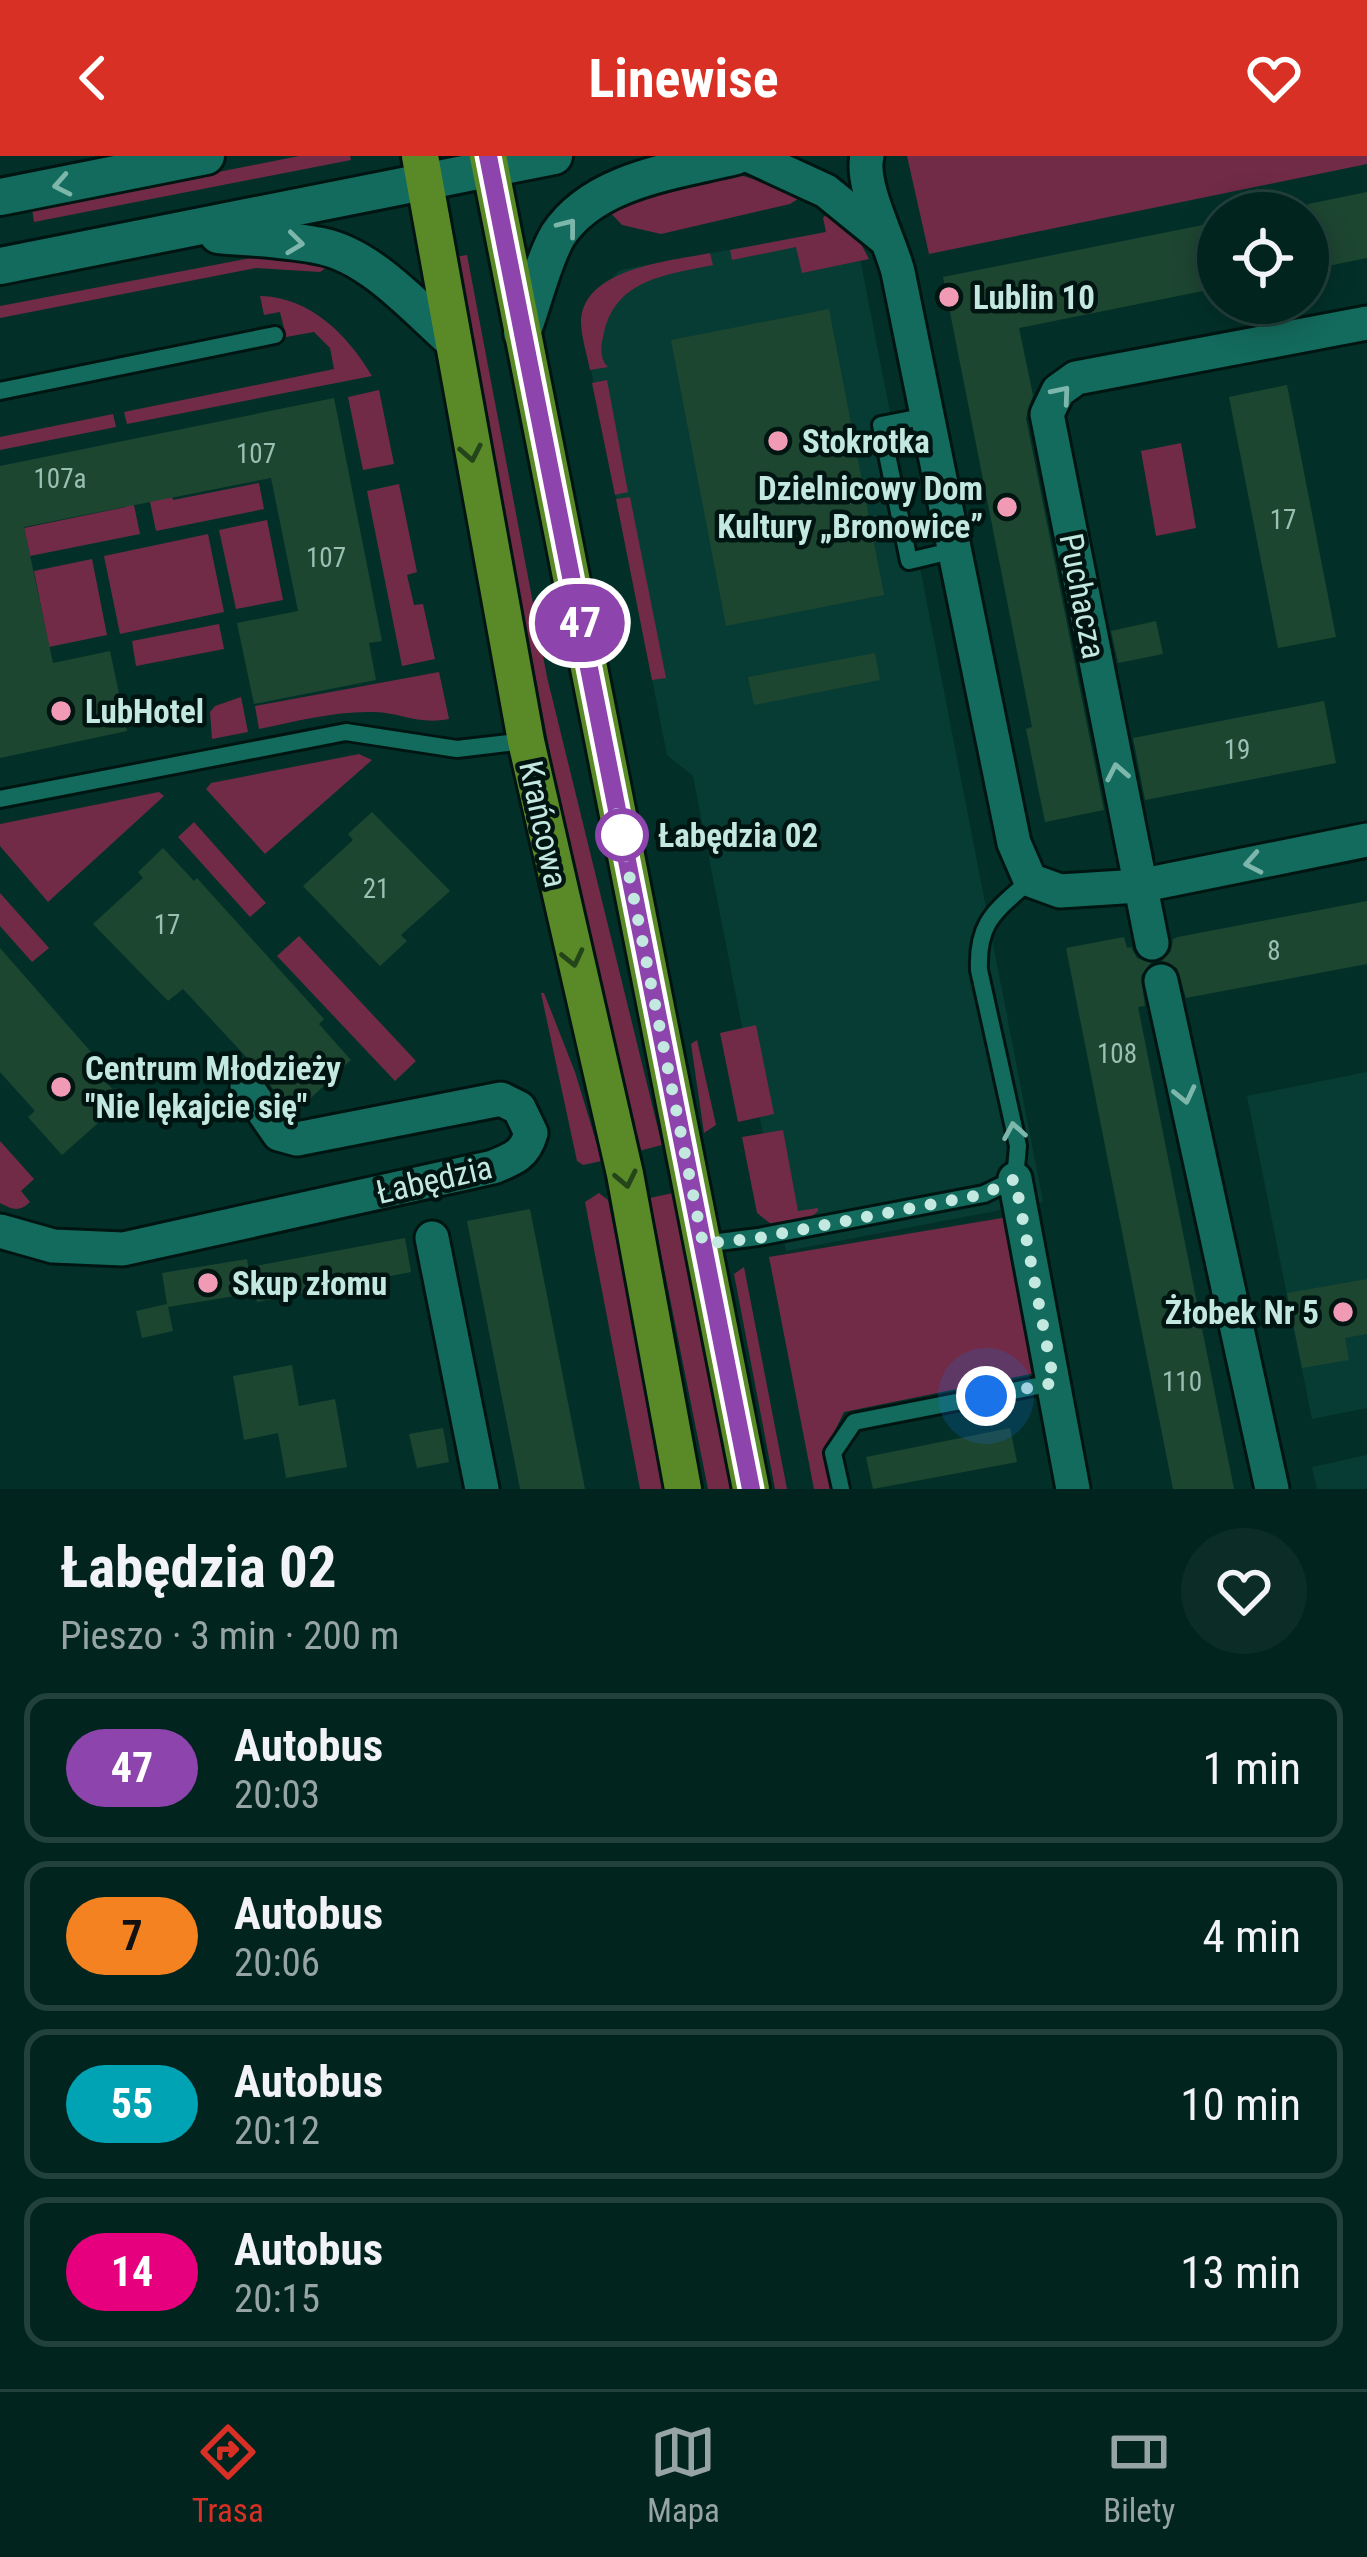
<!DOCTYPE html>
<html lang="pl">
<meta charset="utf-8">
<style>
:root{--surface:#02241e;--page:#0c2c27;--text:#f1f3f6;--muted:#96a4a4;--line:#23413c;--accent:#d93025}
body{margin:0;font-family:"Roboto Condensed",sans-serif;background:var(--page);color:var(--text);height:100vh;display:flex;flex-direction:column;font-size:45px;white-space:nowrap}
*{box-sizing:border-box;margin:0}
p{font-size:39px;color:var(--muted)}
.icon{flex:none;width:66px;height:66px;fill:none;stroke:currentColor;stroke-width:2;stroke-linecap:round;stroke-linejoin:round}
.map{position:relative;height:1333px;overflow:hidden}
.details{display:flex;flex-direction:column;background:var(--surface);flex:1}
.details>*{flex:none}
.badge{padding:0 24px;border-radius:39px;font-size:42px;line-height:78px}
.fabs{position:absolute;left:1197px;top:36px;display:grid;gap:24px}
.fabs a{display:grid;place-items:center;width:132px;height:132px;border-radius:50%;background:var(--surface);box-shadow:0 6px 30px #0003,0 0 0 3px var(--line);font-size:60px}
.you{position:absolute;width:60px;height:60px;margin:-30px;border:9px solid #fff;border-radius:50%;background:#1a73e8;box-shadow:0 0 0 18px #1a73e833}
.map>.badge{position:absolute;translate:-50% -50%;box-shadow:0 0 0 6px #fff}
.round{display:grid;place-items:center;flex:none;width:126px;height:126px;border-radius:63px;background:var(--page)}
.head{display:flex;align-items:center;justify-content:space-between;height:204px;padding:0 60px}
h1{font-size:57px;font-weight:700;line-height:90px}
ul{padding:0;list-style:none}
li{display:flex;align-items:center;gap:36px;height:150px;margin:0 24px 18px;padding:0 36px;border:6px solid var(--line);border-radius:24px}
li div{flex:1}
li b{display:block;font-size:45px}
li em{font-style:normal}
li .badge{min-width:132px;font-weight:700;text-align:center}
header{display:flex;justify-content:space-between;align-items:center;height:156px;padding:0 60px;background:var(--accent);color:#fff;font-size:54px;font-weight:700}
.tabs{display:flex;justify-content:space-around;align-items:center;height:168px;border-top:3px solid var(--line);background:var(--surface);font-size:33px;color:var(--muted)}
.tabs a{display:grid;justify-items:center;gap:6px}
.tabs .on{color:var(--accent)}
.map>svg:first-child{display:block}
.built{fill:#073c34}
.green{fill:#712b46}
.building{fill:#1d4631}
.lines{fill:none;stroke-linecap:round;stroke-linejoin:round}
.service-casing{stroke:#001511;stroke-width:22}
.minor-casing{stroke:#001511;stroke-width:39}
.tertiary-casing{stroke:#001511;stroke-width:42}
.primary-casing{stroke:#001511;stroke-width:42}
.service{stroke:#136b5d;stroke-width:16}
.minor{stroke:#136b5d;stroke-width:33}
.tertiary{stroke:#136b5d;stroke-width:36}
.primary{stroke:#5a8a28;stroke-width:36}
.oneway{stroke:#7db6ab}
.oneway2{stroke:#24441a}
.line-casing{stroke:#fff;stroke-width:27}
.line{stroke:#8e44ad;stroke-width:18}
.walk{stroke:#c3e8df;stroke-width:12;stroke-dasharray:0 21.6}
.poi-dot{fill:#f09ab6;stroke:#001511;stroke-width:4.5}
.stop-dot{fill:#fff;stroke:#8e44ad;stroke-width:6}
.labels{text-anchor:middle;stroke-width:9;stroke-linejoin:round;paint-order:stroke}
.number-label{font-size:27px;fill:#9ac0b4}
.poi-label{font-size:33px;font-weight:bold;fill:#c3e8df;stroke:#001511;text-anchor:start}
.street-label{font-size:33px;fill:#c3e8df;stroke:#001511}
.stop-label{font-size:33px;font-weight:bold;fill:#c3e8df;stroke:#001511;text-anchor:start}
</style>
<header><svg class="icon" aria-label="back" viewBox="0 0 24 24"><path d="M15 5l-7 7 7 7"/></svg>Linewise<svg class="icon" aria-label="heart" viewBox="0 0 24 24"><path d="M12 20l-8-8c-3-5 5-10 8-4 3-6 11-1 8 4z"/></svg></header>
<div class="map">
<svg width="1367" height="1333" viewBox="0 0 1367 1333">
<rect width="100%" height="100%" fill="#023028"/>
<g class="built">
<path d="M 854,71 L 1043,1046 L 786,1095 L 693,620 L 667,599 L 581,163 L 591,143 L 620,114 Z"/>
<path d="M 1367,916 L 1367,1252 L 1312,1263 L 1247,940 Z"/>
<path d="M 1367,1299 L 1367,1333 L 1317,1333 L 1312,1311 Z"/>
</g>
<g class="green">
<path d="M 299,0 L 350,0 L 351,4 L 34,66 L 32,53 Z"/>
<path d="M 907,0 L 1367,0 L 1367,8 L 929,98 Z"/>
<path d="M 743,20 L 806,38 L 790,48 L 661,78 L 622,69 L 608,54 L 709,21 Z"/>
<path d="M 828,56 L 860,86 L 869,103 L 802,117 L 796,91 L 732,104 L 730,94 L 826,76 L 823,62 Z"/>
<path d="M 710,97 L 713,109 C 666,119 616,123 604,177 C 600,191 600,204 608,211 L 590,214 C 587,199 582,183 581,168 C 580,112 671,105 710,97 Z"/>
<path d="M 271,98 L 330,109 L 320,116 L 256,112 L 0,162 L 0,150 Z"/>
<path d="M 467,99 L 547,521 L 662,989 L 639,995 L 557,633 L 455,101 Z"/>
<path d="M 260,140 C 310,141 347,178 372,220 L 127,268 L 124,256 L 334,213 L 330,192 L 314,176 L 286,181 L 280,156 L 264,159 Z"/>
<path d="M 607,224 L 628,336 L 615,339 L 592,227 Z"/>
<path d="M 379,234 L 394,308 L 363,314 L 348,241 Z"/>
<path d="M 113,258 L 116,271 L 0,294 L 0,281 Z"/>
<path d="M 159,279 L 173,344 L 259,327 L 264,353 L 156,375 L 137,283 Z"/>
<path d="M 121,287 L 140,378 L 30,400 L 24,372 L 126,351 L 114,288 Z"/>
<path d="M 1181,287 L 1196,372 L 1156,380 L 1141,295 Z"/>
<path d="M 399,328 L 417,416 L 407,419 L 414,449 L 423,448 L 435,503 L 402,510 L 367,335 Z"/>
<path d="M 630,341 L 666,522 L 652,524 L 616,343 Z"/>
<path d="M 267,364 L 283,444 L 236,453 L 219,374 Z"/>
<path d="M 208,378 L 224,456 L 120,478 L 104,400 Z"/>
<path d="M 92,403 L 107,479 L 49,491 L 34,415 Z"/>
<path d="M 219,468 L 224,493 L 136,510 L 132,485 Z"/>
<path d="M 439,516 L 449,563 C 418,569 403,557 374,556 C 335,555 297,565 259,573 L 255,550 Z"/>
<path d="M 241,541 L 248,576 L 212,583 L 210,556 L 215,550 Z"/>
<path d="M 359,598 L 372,604 L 265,698 L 206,633 L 211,627 Z"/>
<path d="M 159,636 L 164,640 L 48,746 L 0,690 L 0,668 Z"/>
<path d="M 194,666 L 266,747 L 250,761 L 178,681 Z"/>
<path d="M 0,737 L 49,792 L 32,806 L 0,770 Z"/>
<path d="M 299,780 L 416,905 L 395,925 L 277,800 Z"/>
<path d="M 541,837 L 544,837 L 575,916 L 602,1005 L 583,1009 L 577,1005 Z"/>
<path d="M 756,869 L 774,958 L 738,966 L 720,877 Z"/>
<path d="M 697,884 L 716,969 L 704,977 L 691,888 Z"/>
<path d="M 783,974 L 798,1055 L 818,1052 L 818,1055 L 811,1061 L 771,1068 L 757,1057 L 742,981 Z"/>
<path d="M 0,985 L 34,1023 L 21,1035 L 30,1046 C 19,1057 12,1053 0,1047 Z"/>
<path d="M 599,1037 L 608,1044 L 666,1333 L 640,1333 L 585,1046 Z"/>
<path d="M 673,1037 L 731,1333 L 708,1333 L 650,1042 Z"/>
<path d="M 1008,1061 L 1040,1216 L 844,1256 L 826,1293 L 835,1333 L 814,1333 L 769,1101 Z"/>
<path d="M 744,1111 L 787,1333 L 775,1333 L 734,1118 Z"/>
</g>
<g class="building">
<path d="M 1367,36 L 1367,102 L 1308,114 L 1308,48 Z"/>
<path d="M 1218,66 L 1218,132 L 1019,172 L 1033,239 L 1026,262 L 1104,654 L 1045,666 L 1026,573 L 1032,571 L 943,121 Z"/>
<path d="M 829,153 L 884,439 L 726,470 L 671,184 Z"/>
<path d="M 1287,229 L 1336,481 L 1278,492 L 1229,241 Z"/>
<path d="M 334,242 L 382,485 L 369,487 L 376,524 L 254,548 L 237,467 L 298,455 L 271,322 L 24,371 L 53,507 L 110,495 L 127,575 L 0,602 L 0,310 Z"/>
<path d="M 1156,465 L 1163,498 L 1118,507 L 1111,475 Z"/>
<path d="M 875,497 L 880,524 L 754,549 L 748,521 Z"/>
<path d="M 1324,545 L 1336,607 L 1145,644 L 1133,582 Z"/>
<path d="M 372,656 L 450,735 L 401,779 L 407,785 L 380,810 L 303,730 L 353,684 L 348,678 Z"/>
<path d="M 163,692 L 194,725 L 197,722 L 324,863 L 319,868 L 351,904 L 292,960 L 264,920 L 183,833 L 168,845 L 93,768 L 143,722 L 138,716 Z"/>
<path d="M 1367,745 L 1367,808 L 1186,842 L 1177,812 L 1162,805 L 1171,795 L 1173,783 L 1178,781 Z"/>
<path d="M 1124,781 L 1127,792 L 1131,791 L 1137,802 L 1151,807 L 1141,820 L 1145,850 L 1138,851 L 1234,1333 L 1173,1333 L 1112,1025 L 1066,792 Z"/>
<path d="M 0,792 L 98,904 L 91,909 L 123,945 L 62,999 L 28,961 L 35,955 L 0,916 Z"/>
<path d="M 530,1053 L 585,1333 L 520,1333 L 467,1065 Z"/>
<path d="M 405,1082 L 411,1116 L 257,1146 L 250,1111 Z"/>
<path d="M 247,1103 L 253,1137 L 168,1151 L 173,1175 L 142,1182 L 136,1155 L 167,1148 L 162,1117 Z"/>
<path d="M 1367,1123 L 1367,1178 L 1345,1182 L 1349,1204 L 1302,1212 L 1287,1137 Z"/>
<path d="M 292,1209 L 299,1250 L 335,1243 L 347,1311 L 286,1322 L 278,1277 L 244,1284 L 233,1220 Z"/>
<path d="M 443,1272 L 449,1306 L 417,1312 L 409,1278 Z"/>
<path d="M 1010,1272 L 1017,1306 L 873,1333 L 866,1301 Z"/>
</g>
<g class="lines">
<g class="service-casing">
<g id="service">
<path d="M 0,235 L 275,179"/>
<path d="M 927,260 L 881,269 L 909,405 L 955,394"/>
<path d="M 0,643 L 346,576 L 457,593 L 525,585"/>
<path d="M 703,1088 L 758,1081 L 984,1038 L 1015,1023 L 1018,990 L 979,814 C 977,765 996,755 1030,724"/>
<path d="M 841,1333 L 833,1297 L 854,1266 L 1053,1227"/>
</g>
</g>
<g class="minor-casing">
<g id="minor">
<path d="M 750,0 L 826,35 L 885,83"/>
<path d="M 867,0 C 860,30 890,84 898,116 L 1014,687 L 1030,724 L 1060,735 L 1139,730 L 1367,684"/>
<path d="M 1152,787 L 1047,258 L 1058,235 L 1076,222 L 1367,167"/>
<path d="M 1161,825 L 1272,1333"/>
<path d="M 1015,1023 L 1073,1333"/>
<path d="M 0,1075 L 53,1090 L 123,1093 L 493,1011 C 513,1003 525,999 531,977 L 519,952 L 501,943 L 297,983 L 279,978 L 247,932"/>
<path d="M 432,1082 L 482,1333"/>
</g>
</g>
<g class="tertiary-casing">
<g id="tertiary">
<path d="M 0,41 L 206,0"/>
<path d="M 218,79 C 252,82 287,83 321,90 C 370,100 413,149 450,182"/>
<path d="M 0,110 L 554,0"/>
<path d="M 522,177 C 533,149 543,104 558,79 C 595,23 676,15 736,0"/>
</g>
</g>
<g class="primary-casing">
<g id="primary">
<path d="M 420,0 L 526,585 L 625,1018 L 683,1333"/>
<path d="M 488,0 L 751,1333"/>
</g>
</g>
<use href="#service" class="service"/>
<use href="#minor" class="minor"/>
<use href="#tertiary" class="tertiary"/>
<use href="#primary" class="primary"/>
</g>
<defs><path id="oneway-chevron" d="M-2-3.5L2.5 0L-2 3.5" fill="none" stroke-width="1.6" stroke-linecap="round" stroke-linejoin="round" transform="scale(3)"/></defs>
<g class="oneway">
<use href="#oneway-chevron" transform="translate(62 29) rotate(169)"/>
<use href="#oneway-chevron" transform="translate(568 71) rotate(-52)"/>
<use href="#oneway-chevron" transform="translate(295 87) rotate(7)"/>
<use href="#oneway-chevron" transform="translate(1062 238) rotate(-50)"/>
<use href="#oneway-chevron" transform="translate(1117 616) rotate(-101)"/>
<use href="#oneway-chevron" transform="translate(1253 707) rotate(169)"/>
<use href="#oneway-chevron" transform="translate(1185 939) rotate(77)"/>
<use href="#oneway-chevron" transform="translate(1014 975) rotate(-100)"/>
</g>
<g class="oneway2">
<use href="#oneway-chevron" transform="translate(471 297) rotate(79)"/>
<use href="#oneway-chevron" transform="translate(573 802) rotate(77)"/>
<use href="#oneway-chevron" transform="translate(626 1023) rotate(78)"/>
</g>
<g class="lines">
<g class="line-casing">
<path id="line" d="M 488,0 L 751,1333"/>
</g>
<use href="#line" class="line"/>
<path class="walk" d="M 622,679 L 617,658 L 703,1088 L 758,1082 L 984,1038 L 1015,1023 L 1054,1227 L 986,1240"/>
</g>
<g class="poi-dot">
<circle cx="949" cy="141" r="12"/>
<circle cx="778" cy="285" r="12"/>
<circle cx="1007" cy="351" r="12"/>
<circle cx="61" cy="555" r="12"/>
<circle cx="61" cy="931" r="12"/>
<circle cx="208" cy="1127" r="12"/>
<circle cx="1343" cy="1156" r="12"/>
</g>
<circle class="stop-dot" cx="622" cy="679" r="24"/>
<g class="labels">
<g class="number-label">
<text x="256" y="307">107</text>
<text x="60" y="332">107a</text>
<text x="1283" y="373">17</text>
<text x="326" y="411">107</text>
<text x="1237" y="603">19</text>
<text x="376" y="742">21</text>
<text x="167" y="778">17</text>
<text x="1274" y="804">8</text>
<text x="1117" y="907">108</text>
<text x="1182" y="1235">110</text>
</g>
<g class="poi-label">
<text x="973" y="153">Lublin 10</text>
<text x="802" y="297">Stokrotka</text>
<text x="983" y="344" text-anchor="end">Dzielnicowy Dom<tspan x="983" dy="38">Kultury „Bronowice”</tspan></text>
<text x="85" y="567">LubHotel</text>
<text x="85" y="924">Centrum Młodzieży<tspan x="85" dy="38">"Nie lękajcie się"</tspan></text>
<text x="232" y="1139">Skup złomu</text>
<text x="1319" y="1168" text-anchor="end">Żłobek Nr 5</text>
</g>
<g class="street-label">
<text transform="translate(1083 440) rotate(79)" y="12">Puchacza</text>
<text transform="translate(544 668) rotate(78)" y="12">Krańcowa</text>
<text transform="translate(434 1023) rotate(-13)" y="12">Łabędzia</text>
</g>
<g class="stop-label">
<text x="658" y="691">Łabędzia 02</text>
</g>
</g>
</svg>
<div class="fabs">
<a><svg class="icon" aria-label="locate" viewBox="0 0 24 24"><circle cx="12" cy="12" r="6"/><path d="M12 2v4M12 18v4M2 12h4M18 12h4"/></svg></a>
</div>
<div class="you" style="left:986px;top:1240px"></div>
<b class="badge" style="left:580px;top:467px;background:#8e44ad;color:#fff">47</b>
</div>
<section class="details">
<div class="head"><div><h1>Łabędzia 02</h1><p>Pieszo · 3 min · 200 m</p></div><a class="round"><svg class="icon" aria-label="heart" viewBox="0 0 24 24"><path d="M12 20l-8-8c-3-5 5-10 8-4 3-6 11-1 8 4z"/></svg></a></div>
<ul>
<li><span class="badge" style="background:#8e44ad;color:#fff">47</span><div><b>Autobus</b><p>20:03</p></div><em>1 min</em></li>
<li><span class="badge" style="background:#f58220;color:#111">7</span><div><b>Autobus</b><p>20:06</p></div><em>4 min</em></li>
<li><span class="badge" style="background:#00a3b4;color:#fff">55</span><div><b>Autobus</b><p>20:12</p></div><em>10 min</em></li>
<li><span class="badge" style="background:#e6007e;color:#fff">14</span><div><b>Autobus</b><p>20:15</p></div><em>13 min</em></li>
</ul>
</section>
<nav class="tabs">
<a class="on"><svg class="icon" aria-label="directions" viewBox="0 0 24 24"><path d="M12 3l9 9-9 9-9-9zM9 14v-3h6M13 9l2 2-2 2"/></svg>Trasa</a>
<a><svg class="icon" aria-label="map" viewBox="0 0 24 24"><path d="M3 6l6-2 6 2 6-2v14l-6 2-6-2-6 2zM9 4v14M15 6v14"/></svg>Mapa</a>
<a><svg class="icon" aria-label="tickets" viewBox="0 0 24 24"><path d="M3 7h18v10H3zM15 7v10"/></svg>Bilety</a>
</nav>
